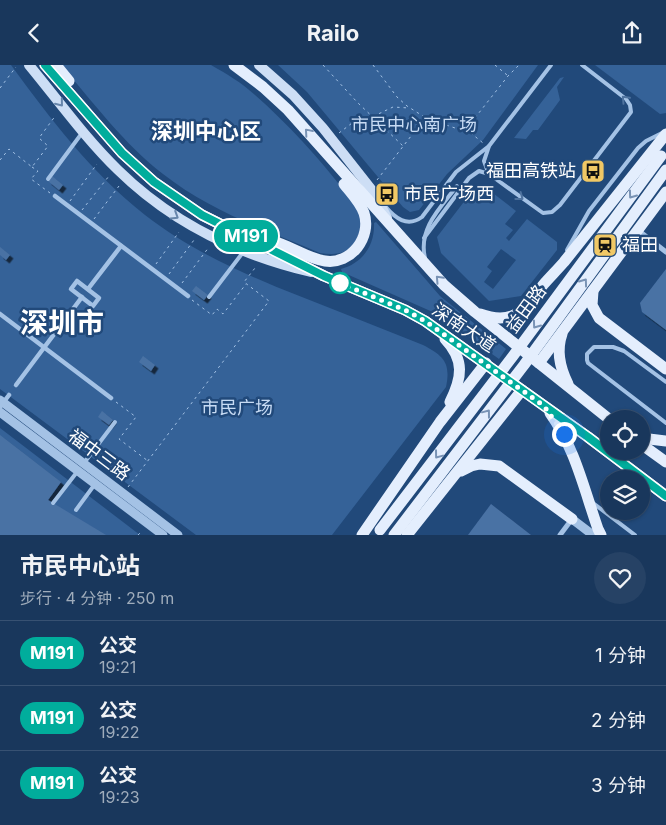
<!DOCTYPE html>
<html lang="zh">
<meta charset="utf-8">
<style>
:root{--surface:#19375c;--page:#264265;--text:#f1f3f6;--muted:#9facbb;--line:#375172}
body{margin:0;font-family:Inter,"Noto Sans SC",sans-serif;background:var(--page);color:var(--text);height:100vh;display:flex;flex-direction:column;font-size:19px;white-space:nowrap}
*{box-sizing:border-box;margin:0}
p{font-size:16px;color:var(--muted)}
.icon{flex:none;width:28px;height:28px;fill:none;stroke:currentColor;stroke-width:2;stroke-linecap:round;stroke-linejoin:round}
.map{position:relative;height:470px;overflow:hidden}
.details{display:flex;flex-direction:column;background:var(--surface);flex:1}
.details>*{flex:none}
.badge{padding:0 10px;border-radius:16px;font-size:18px;line-height:32px}
.controls{position:absolute;left:600px;top:345px;display:grid;gap:10px}
.controls a{display:grid;place-items:center;width:50px;height:50px;border-radius:50%;background:var(--surface);box-shadow:0 1px 4px #0004,0 0 0 1px var(--line);font-size:25px}
.you{position:absolute;width:25px;height:25px;margin:-12px;border:4px solid #fff;border-radius:50%;background:#1a73e8;box-shadow:0 0 0 8px #1a73e833}
.map>.badge{position:absolute;translate:-50% -50%;box-shadow:0 0 0 2px #fff}
.round{display:grid;place-items:center;flex:none;width:52px;height:52px;border-radius:26px;background:var(--page)}
.head{display:flex;align-items:center;justify-content:space-between;height:85px;padding:0 20px}
h1{font-size:24px;font-weight:700;line-height:38px}
ul{padding:0;list-style:none}
li{display:flex;align-items:center;gap:15px;height:65px;padding:0 20px;border-top:1px solid var(--line)}
li div{flex:1}
li b{display:block;font-size:19px}
li em{font-style:normal}
li .badge{min-width:55px;font-weight:700;text-align:center}
header{display:flex;justify-content:space-between;align-items:center;height:65px;padding:0 20px;background:var(--surface);font-size:22px;font-weight:700}
.map>svg:first-child{display:block}
.green{fill:#356298;fill-rule:evenodd}
.building{fill:#4a72a4;filter:url(#shadow)}
.lines{fill:none;stroke-linecap:round;stroke-linejoin:round}
.path{stroke:#a4c2e5;stroke-width:1;stroke-dasharray:2.5 4;stroke-linecap:butt}
.service{stroke:#a4c2e5;stroke-width:4}
.pedestrian{stroke:#a4c2e5;stroke-width:4.5}
.minor{stroke:#a4c2e5;stroke-width:5}
.tertiary{stroke:#a4c2e5;stroke-width:9}
.secondary{stroke:#cddef5;stroke-width:10}
.primary{stroke:#e4eefd;stroke-width:11}
.pedestrian-bridge{stroke:#a4c2e5;stroke-width:4.5}
.primary-bridge{stroke:#e4eefd;stroke-width:11}
.oneway{stroke:#4f739f}
.oneway2{stroke:#6685ab}
.oneway3{stroke:#7993b5}
.line-casing{stroke:#fff;stroke-width:11}
.line{stroke:#01ad9c;stroke-width:8}
.walk{stroke:#fff;stroke-width:5;stroke-dasharray:0 9}
.stop-dot{fill:#fff;stroke:#01ad9c;stroke-width:2.5}
.labels{text-anchor:middle;stroke-width:5;stroke-linejoin:round;paint-order:stroke}
.park-label{font-size:18px;fill:#c7dbf4;stroke:#21497a}
.poi-label{font-size:18px;fill:#fff;stroke:#21497a;text-anchor:start}
.street-label{font-size:18px;fill:#fff;stroke:#21497a}
.district-label{font-size:22px;font-weight:bold;fill:#fff;stroke:#21497a}
.town-label{font-size:28px;font-weight:bold;fill:#fff;stroke:#21497a}
</style>
<header><svg class="icon" aria-label="back" viewBox="0 0 24 24"><path d="M15 5l-7 7 7 7"/></svg>Railo<svg class="icon" aria-label="share" viewBox="0 0 24 24"><path d="M12 15V3M7 8l5-5 5 5M5 13v7h14v-7"/></svg></header>
<div class="map">
<svg width="666" height="470" viewBox="0 0 666 470">
<defs>
<filter id="shadow"><feDropShadow dx="3.5" dy="3.5" stdDeviation="0" flood-color="#0009"/></filter>
</defs>
<rect width="100%" height="100%" fill="#21497a"/>
<g class="green">
<path d="M 0,0 L 11,0 C 51,55 91,107 145,150 C 204,196 276,222 345,249 C 371,259 397,270 423,280 C 444,291 451,298 446,322 L 332,470 L 196,470 L 0,324 Z"/>
<path d="M 61,0 L 211,0 C 227,9 242,18 255,30 C 288,59 319,93 346,128 C 351,134 359,141 361,150 C 363,159 360,167 356,175 C 348,190 335,190 320,188 C 266,165 210,146 163,109 C 124,79 93,37 61,0 Z"/>
<path d="M 278,0 L 538,0 L 483,75 L 447,109 L 419,145 L 410,147 L 403,142 L 307,27 Z"/>
<path d="M 595,0 L 666,0 L 666,48 L 660,49 Z"/>
<path d="M 564,12 L 557,22 L 560,35 L 538,65 L 533,65 L 526,74 L 514,73 L 560,13 Z"/>
<path d="M 476,121 L 485,122 L 516,146 L 505,159 L 513,165 L 506,173 L 509,176 L 527,154 L 557,177 L 557,185 L 521,231 L 489,236 L 441,188 L 437,172 ZM 501,184 L 516,195 L 493,224 L 484,217 L 492,206 L 487,202 Z"/>
<path d="M 376,157 L 440,231 L 506,284 L 499,294 L 435,248 L 342,207 L 341,204 C 363,198 375,180 374,158 Z"/>
<path d="M 0,363 L 140,470 L 0,470 Z"/>
</g>
<g class="building">
<path d="M 52,111 L 63,120 L 59,125 L 48,116 Z"/>
<path d="M 0,182 L 10,190 L 6,195 L 0,190 Z"/>
<path d="M 666,204 L 666,265 L 642,247 L 640,238 Z"/>
<path d="M 196,221 L 208,230 L 204,235 L 192,226 Z"/>
<path d="M 143,291 L 155,300 L 151,306 L 139,297 Z"/>
<path d="M 102,346 L 113,355 L 109,360 L 98,352 Z"/>
<path d="M 0,370 L 61,417 L 48,435 L 106,470 L 0,470 Z"/>
<path d="M 491,439 L 531,470 L 468,470 Z"/>
</g>
<g class="lines">
<g class="path">
<path d="M 323,0 L 357,37 L 403,81"/>
<path d="M 373,0 L 397,32 L 407,41 L 426,53 L 455,63 L 466,64 L 483,78"/>
<path d="M 495,0 L 507,10"/>
<path d="M 0,23 L 16,2"/>
<path d="M 467,63 L 508,11 L 519,0"/>
<path d="M 339,68 L 356,55 L 372,52 L 393,42 L 409,43"/>
<path d="M 0,95 L 9,84 L 32,102 L 48,81 L 39,73 L 56,50"/>
<path d="M 32,102 L 38,106 L 31,114 L 50,128"/>
<path d="M 377,115 L 425,53"/>
<path d="M 70,136 L 97,99"/>
<path d="M 82,145 L 109,111"/>
<path d="M 94,154 L 119,121"/>
<path d="M 156,199 L 179,167"/>
<path d="M 169,209 L 194,175"/>
<path d="M 182,218 L 209,182"/>
<path d="M 192,235 L 212,250 L 217,244 L 223,249 L 246,219"/>
<path d="M 116,337 L 136,352 L 119,374 L 148,396"/>
<path d="M 128,422 L 269,236 L 244,217 L 255,203"/>
<path d="M 138,470 L 140,468"/>
</g>
<g class="service">
<path d="M 488,107 L 484,96 L 489,81 L 551,0"/>
<path d="M 48,114 L 82,68"/>
<path d="M 385,141 C 395,153 407,163 422,152 L 456,107 L 489,81"/>
<path d="M 424,173 L 469,113 L 479,106 L 489,109 L 543,148 L 552,147 L 560,140 L 631,47 L 630,40 L 626,34 L 582,0"/>
<path d="M 567,185 L 589,146 L 638,83 L 646,76 L 662,68"/>
<path d="M 425,193 C 418,164 440,143 457,121"/>
<path d="M 209,232 L 244,186"/>
<path d="M 666,317 L 624,286 L 613,282 L 594,282 L 587,289 L 587,295 L 588,298 L 666,358"/>
<path d="M 84,398 L 115,357"/>
<path d="M 53,438 L 77,407"/>
<path d="M 593,438 L 635,470"/>
<path d="M 76,445 L 95,419"/>
</g>
<g class="pedestrian">
<path d="M 55,131 L 188,231"/>
<path d="M 77,216 L 99,233 L 93,241 L 71,224 Z"/>
<path d="M 88,224 L 121,181"/>
<path d="M 0,249 L 111,333"/>
<path d="M 16,320 L 82,232"/>
</g>
<g class="minor">
<path d="M 639,166 L 666,187"/>
<path d="M 560,470 L 572,454"/>
</g>
<g class="tertiary">
<path d="M 0,335 L 178,470"/>
<path d="M 0,347 L 163,470"/>
<path d="M 572,454 L 593,470"/>
</g>
<g class="secondary">
<path d="M 29,0 C 58,35 85,73 118,105 C 171,157 239,190 311,207"/>
<path d="M 259,0 L 293,30 L 323,63 L 375,129 L 387,153"/>
</g>
<g class="primary">
<path d="M 45,0 L 122,88 L 154,117 L 202,150 L 324,211 L 405,245 L 425,256 L 588,372 L 666,431"/>
<path d="M 56,0 L 69,16"/>
<path d="M 234,0 L 263,22 L 288,45 L 444,220 L 475,247 L 609,354"/>
<path d="M 259,173 C 266,175 274,176 281,179 C 295,184 310,194 325,196 C 351,200 372,172 364,148 C 360,137 351,128 344,119"/>
<path d="M 593,226 L 592,240 L 599,253 L 666,304"/>
<path d="M 480,249 C 514,261 524,245 543,220 C 550,212 557,205 564,197 L 666,69"/>
<path d="M 562,269 C 556,286 560,303 568,319"/>
<path d="M 445,274 C 465,295 462,313 450,337"/>
<path d="M 539,298 L 666,127"/>
<path d="M 550,348 C 575,383 584,424 598,464 L 601,470"/>
<path d="M 641,373 L 666,376"/>
<path d="M 641,379 L 666,397"/>
<path d="M 461,406 L 471,401 L 480,399 L 499,401 L 572,454"/>
<path d="M 362,470 L 440,357 L 486,298"/>
<path d="M 407,470 L 522,325"/>
</g>
<path class="pedestrian-bridge" d="M 0,342 L 9,330"/>
<g class="primary-bridge">
<path d="M 380,465 L 513,291 L 661,91"/>
<path d="M 394,470 L 524,300 L 666,105"/>
</g>
</g>
<defs><path id="oneway-chevron" d="M-2-3.5L2.5 0L-2 3.5" fill="none" stroke-width="1.6" stroke-linecap="round" stroke-linejoin="round" transform="scale(1.25)"/></defs>
<g class="oneway">
<use href="#oneway-chevron" transform="translate(625 34) rotate(-133)"/>
<use href="#oneway-chevron" transform="translate(520 132) rotate(37)"/>
</g>
<g class="oneway2">
<use href="#oneway-chevron" transform="translate(60 38) rotate(51)"/>
<use href="#oneway-chevron" transform="translate(175 151) rotate(32)"/>
</g>
<g class="oneway3">
<use href="#oneway-chevron" transform="translate(308 67) rotate(-131)"/>
<use href="#oneway-chevron" transform="translate(632 130) rotate(126)"/>
<use href="#oneway-chevron" transform="translate(439 214) rotate(-133)"/>
<use href="#oneway-chevron" transform="translate(584 217) rotate(-54)"/>
<use href="#oneway-chevron" transform="translate(536 260) rotate(126)"/>
<use href="#oneway-chevron" transform="translate(487 348) rotate(-53)"/>
<use href="#oneway-chevron" transform="translate(438 390) rotate(127)"/>
</g>
<g class="lines">
<g class="line-casing">
<path id="line" d="M 45,0 L 122,88 L 154,117 L 202,150 L 324,211 L 405,245 L 425,256 L 588,372 L 666,431"/>
</g>
<use href="#line" class="line"/>
<path class="walk" d="M 340,218 L 405,245 L 425,256 L 544,341 L 564,369"/>
</g>
<defs>
<g id="bus-square" transform="scale(1.25)"><rect x="-9" y="-9" width="18" height="18" rx="4" fill="#f1c865" stroke="#21497a"/><path d="M-5-6H5V4H4V6H2V4H-2V6H-4V4H-5ZM-3.5-4V0h7V-4ZM-3.5 1.2v1.5H-2V1.2ZM2 1.2v1.5H3.5V1.2Z" fill="#111"/></g>
<g id="station-square" transform="scale(1.25)"><rect x="-9" y="-9" width="18" height="18" rx="4" fill="#f1c865" stroke="#21497a"/><path d="M-3-6H3Q5-6 5-4V2Q5 4 3 4L4.5 6H3L1.5 4h-3L-3 6H-4.5L-3 4Q-5 4-5 2V-4Q-5-6-3-6ZM-3.5-4v3h7v-3ZM-3.5 1v1.5H-2V1ZM2 1v1.5H3.5V1Z" fill="#111"/></g>
</defs>
<g fill-rule="evenodd">
<use href="#bus-square" x="593" y="106"/>
<use href="#bus-square" x="387" y="129"/>
<use href="#station-square" x="605" y="180"/>
</g>
<circle class="stop-dot" cx="340" cy="218" r="10"/>
<g class="labels">
<g class="park-label">
<text x="414" y="66">市民中心南广场</text>
<text x="237" y="349">市民广场</text>
</g>
<g class="poi-label">
<text x="576" y="112" text-anchor="end">福田高铁站</text>
<text x="404" y="135">市民广场西</text>
<text x="622" y="186">福田</text>
</g>
<g class="street-label">
<text transform="translate(526 244) rotate(-54)" y="6">益田路</text>
<text transform="translate(464 263) rotate(34)" y="6">深南大道</text>
<text transform="translate(99 390) rotate(37)" y="6">福中三路</text>
</g>
<g class="district-label">
<text x="206" y="74">深圳中心区</text>
</g>
<g class="town-label">
<text x="62" y="268">深圳市</text>
</g>
</g>
</svg>
<div class="controls">
<a><svg class="icon" aria-label="locate" viewBox="0 0 24 24"><circle cx="12" cy="12" r="6"/><path d="M12 2v4M12 18v4M2 12h4M18 12h4"/></svg></a>
<a><svg class="icon" aria-label="layers" viewBox="0 0 24 24"><path d="M12 4l9 5-9 5-9-5zM3 14l9 5 9-5"/></svg></a>
</div>
<div class="you" style="left:564px;top:369px"></div>
<b class="badge" style="left:246px;top:171px;background:#01ad9c;color:#fff">M191</b>
</div>
<section class="details">
<div class="head"><div><h1>市民中心站</h1><p>步行 · 4 分钟 · 250 m</p></div><a class="round"><svg class="icon" aria-label="heart" viewBox="0 0 24 24"><path d="M12 20l-8-8c-3-5 5-10 8-4 3-6 11-1 8 4z"/></svg></a></div>
<ul>
<li><span class="badge" style="background:#01ad9c;color:#fff">M191</span><div><b>公交</b><p>19:21</p></div><em>1 分钟</em></li>
<li><span class="badge" style="background:#01ad9c;color:#fff">M191</span><div><b>公交</b><p>19:22</p></div><em>2 分钟</em></li>
<li><span class="badge" style="background:#01ad9c;color:#fff">M191</span><div><b>公交</b><p>19:23</p></div><em>3 分钟</em></li>
</ul>
</section>
